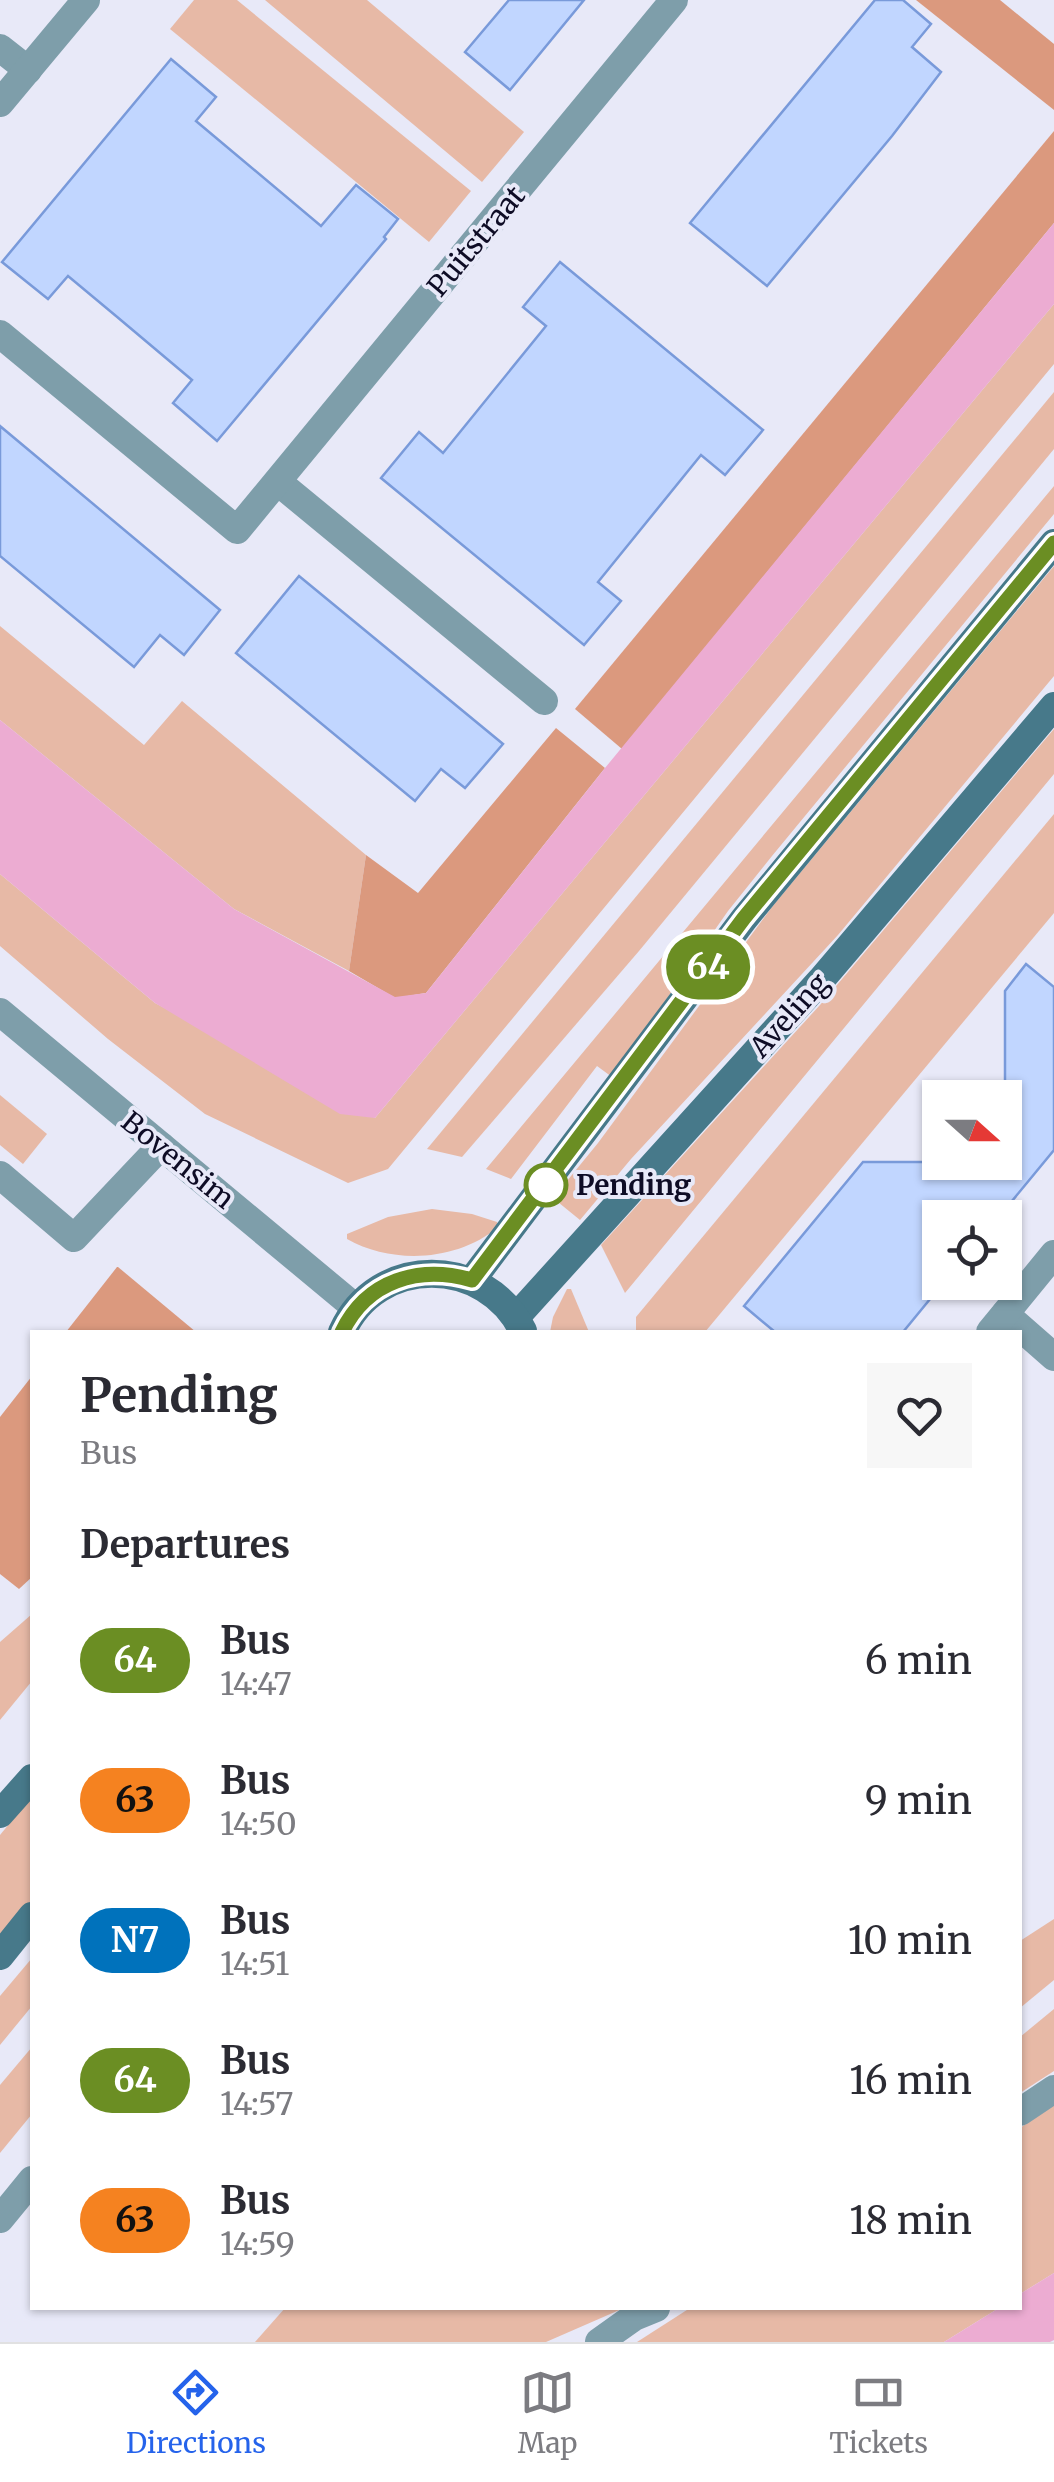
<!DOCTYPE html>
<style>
:root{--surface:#fff;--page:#f7f7f7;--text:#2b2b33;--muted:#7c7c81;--line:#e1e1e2;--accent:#2563eb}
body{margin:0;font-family:Merriweather,serif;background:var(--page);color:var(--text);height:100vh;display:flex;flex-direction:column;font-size:38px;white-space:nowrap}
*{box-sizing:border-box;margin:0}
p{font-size:32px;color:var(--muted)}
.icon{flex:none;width:55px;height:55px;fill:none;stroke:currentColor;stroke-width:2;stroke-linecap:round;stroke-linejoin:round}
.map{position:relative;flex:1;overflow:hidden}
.panel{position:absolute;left:30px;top:1330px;width:992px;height:980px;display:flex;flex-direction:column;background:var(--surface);border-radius:0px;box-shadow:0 2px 8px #0004}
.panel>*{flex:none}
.badge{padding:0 20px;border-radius:32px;font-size:35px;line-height:65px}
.needle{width:65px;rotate:111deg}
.tools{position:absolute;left:922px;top:1080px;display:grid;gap:20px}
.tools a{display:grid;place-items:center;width:100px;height:100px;border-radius:0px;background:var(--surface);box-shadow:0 2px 8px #0004;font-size:50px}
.map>.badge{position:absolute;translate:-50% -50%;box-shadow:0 0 0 5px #fff}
h2{padding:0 50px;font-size:38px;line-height:90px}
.round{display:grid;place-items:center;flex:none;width:105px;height:105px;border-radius:0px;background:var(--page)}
.overview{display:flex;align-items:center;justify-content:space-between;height:170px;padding:0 50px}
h1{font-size:48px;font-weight:700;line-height:75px}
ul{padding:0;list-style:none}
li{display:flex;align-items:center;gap:30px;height:140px;padding:0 50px}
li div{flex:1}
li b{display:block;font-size:38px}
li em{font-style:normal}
li .badge{min-width:110px;font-weight:700;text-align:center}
.menu{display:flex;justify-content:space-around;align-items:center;height:140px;border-top:2px solid var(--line);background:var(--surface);font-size:28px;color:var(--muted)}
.menu a{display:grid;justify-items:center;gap:5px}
.menu .active{color:var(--accent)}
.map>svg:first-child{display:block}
.green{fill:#e7b9a6}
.forest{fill:#db997e}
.water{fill:#ecacd2}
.building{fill:#c1d6ff;stroke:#799ada;stroke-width:2.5}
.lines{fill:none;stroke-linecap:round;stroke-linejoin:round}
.pedestrian{stroke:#7e9eaa;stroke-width:28}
.minor{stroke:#7e9eaa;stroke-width:28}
.secondary{stroke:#47798a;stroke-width:28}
.line-casing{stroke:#fff;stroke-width:22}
.line{stroke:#6b8e23;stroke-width:15}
.stop-dot{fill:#fff;stroke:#6b8e23;stroke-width:5}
.labels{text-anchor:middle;stroke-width:8;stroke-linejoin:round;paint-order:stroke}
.street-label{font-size:28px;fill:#0e0c25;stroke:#e8e9f8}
.stop-label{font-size:28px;font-weight:bold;fill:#0e0c25;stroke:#e8e9f8;text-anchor:start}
</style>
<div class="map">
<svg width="1054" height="2342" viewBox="0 0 1054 2342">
<rect width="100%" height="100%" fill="#e8e9f8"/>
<g class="green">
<path d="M 194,0 L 237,0 L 471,191 L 429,242 L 170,29 Z"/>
<path d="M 265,0 L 367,0 L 524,132 L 482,182 Z"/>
<path d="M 1054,304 L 1054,364 L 388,1169 L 348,1183 L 205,1114 L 108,1039 L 0,946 L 0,874 L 155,1003 L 375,1118 Z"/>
<path d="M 1054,392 L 1054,449 L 1026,483 L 639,951 L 462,1157 L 427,1149 Z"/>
<path d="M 1054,486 L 1054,514 L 772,856 L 728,911 L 612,1077 L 597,1066 L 511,1179 L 486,1169 Z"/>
<path d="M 1054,566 L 1054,676 L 838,935 L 631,1159 L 580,1220 L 553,1198 L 598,1143 L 772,907 Z"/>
<path d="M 0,626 L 144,745 L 182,701 L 366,855 L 349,971 L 234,909 L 0,720 Z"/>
<path d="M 1054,729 L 1054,774 L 625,1293 L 601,1245 L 820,1005 Z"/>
<path d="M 1054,814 L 1054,913 L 705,1332 L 636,1332 L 636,1317 Z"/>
<path d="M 0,1095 L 47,1134 L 23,1164 L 0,1145 Z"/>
<path d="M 432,1209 L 472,1214 L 497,1222 L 498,1227 C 458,1261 393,1265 347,1239 L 347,1234 L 388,1217 Z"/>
<path d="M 567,1289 L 571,1289 L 589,1332 L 550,1332 L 553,1317 Z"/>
<path d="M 32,1614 L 32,1681 L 0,1720 L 0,1642 Z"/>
<path d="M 32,1796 L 32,1904 L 0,1944 L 0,1835 Z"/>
<path d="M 1054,1919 L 1054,1980 L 1020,2008 L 1020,1941 Z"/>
<path d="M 32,1958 L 32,2006 L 0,2045 L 0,1996 Z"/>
<path d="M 1054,2009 L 1054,2071 L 1020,2093 L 1020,2037 Z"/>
<path d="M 32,2047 L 32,2114 L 0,2153 L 0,2085 Z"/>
<path d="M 1054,2105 L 1054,2273 L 1020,2294 L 1020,2128 Z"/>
<path d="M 285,2308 L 624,2308 L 546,2342 L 255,2342 Z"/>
<path d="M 690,2308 L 999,2308 L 944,2342 L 637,2342 Z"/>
</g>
<g class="forest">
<path d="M 916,0 L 1000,0 L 1054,44 L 1054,110 Z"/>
<path d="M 1054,131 L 1054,223 L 622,749 L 575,709 Z"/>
<path d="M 556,728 L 605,768 L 426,993 L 395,998 L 349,971 L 366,855 L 418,893 Z"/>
<path d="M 117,1267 L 118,1267 L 196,1332 L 66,1332 Z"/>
<path d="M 32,1376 L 32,1577 L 19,1589 L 0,1574 L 0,1417 Z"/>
</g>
<g class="water">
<path d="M 1054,223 L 1054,304 L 375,1118 L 340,1114 L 155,1003 L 0,874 L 0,720 L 234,909 L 395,997 L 426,993 L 605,768 Z"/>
<path d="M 1054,2273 L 1054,2340 L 1050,2342 L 944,2342 L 999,2308 L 1020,2308 L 1020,2294 Z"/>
</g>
<g class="building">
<path d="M 509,0 L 584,0 L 510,90 L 465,52 Z"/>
<path d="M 875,0 L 903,0 L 931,24 L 912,47 L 941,72 L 892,136 L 767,286 L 690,223 Z"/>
<path d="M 171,59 L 216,97 L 196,121 L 321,226 L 356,185 L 398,219 L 384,237 L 386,239 L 217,441 L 173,403 L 192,380 L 116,316 L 68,276 L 48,299 L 2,262 Z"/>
<path d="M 560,262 L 763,430 L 725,475 L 701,455 L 598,582 L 621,601 L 584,645 L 381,478 L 419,432 L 443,453 L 546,326 L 523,307 Z"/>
<path d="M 0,426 L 220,610 L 184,655 L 160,635 L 134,667 L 0,556 Z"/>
<path d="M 299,576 L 503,744 L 465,788 L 441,769 L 415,801 L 236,653 Z"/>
<path d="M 1026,964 L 1054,987 L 1054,1150 L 998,1218 L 940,1218 L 940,1282 L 944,1282 L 903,1332 L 775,1332 L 744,1306 L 863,1162 L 1005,1162 L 1005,991 Z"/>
</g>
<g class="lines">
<g class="pedestrian">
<path d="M 0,48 L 28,70"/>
<path d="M 278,482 L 544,701"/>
</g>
<g class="minor">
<path d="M 0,103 L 86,0"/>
<path d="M 0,334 L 237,530 L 674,0"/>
<path d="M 0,1012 L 356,1308"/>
<path d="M 0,1175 L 74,1238 L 161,1146"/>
<path d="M 1005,1314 L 1054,1357"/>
<path d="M 990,1332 L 1054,1254"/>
<path d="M 1020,2112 L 1054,2089"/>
<path d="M 0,2219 L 32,2180"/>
<path d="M 599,2342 L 634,2317 L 656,2308"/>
</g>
<g class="secondary">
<path d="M 472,1280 L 744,919 L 1054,543"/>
<path d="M 516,1317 L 821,980 L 1054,706"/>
<path d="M 342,1332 C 377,1254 486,1255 523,1331"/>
<path d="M 0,1814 L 32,1778"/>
<path d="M 0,1956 L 32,1916"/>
</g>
</g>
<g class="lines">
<g class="line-casing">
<path id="line" d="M 342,1332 C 367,1280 419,1265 472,1280 L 744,918 L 1054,543"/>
</g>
<use href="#line" class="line"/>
</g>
<circle class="stop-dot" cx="546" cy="1185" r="20"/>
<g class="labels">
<g class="street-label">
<text transform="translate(476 241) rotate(-50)" y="10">Puitstraat</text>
<text transform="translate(789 1015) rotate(-48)" y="10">Aveling</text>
<text transform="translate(178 1160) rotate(39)" y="10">Bovensim</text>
</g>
<g class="stop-label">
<text x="576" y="1195">Pending</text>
</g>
</g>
</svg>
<div class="tools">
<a><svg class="needle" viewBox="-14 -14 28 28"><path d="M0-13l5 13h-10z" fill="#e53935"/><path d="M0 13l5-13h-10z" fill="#7c7c81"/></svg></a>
<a><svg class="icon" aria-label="locate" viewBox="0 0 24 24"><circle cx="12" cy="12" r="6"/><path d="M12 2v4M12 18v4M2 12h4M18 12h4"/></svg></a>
</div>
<b class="badge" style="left:708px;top:967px;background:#6b8e23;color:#fff">64</b>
<section class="panel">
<div class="overview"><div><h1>Pending</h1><p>Bus</p></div><a class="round"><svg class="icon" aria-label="heart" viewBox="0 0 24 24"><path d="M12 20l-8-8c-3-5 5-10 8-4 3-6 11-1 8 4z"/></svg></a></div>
<h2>Departures</h2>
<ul>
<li><span class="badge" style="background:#6b8e23;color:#fff">64</span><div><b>Bus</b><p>14:47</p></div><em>6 min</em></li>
<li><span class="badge" style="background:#f58220;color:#111">63</span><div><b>Bus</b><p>14:50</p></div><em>9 min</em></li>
<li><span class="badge" style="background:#0072bc;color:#fff">N7</span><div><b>Bus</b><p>14:51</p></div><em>10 min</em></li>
<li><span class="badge" style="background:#6b8e23;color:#fff">64</span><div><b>Bus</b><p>14:57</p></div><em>16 min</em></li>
<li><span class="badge" style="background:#f58220;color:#111">63</span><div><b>Bus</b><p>14:59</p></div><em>18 min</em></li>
</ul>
</section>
</div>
<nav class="menu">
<a class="active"><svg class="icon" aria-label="directions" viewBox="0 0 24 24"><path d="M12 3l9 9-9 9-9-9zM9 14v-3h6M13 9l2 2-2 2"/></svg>Directions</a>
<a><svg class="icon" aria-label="map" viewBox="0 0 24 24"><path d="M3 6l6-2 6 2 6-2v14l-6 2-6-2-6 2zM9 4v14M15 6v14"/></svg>Map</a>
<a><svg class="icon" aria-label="tickets" viewBox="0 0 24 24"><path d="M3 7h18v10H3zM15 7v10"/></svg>Tickets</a>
</nav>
